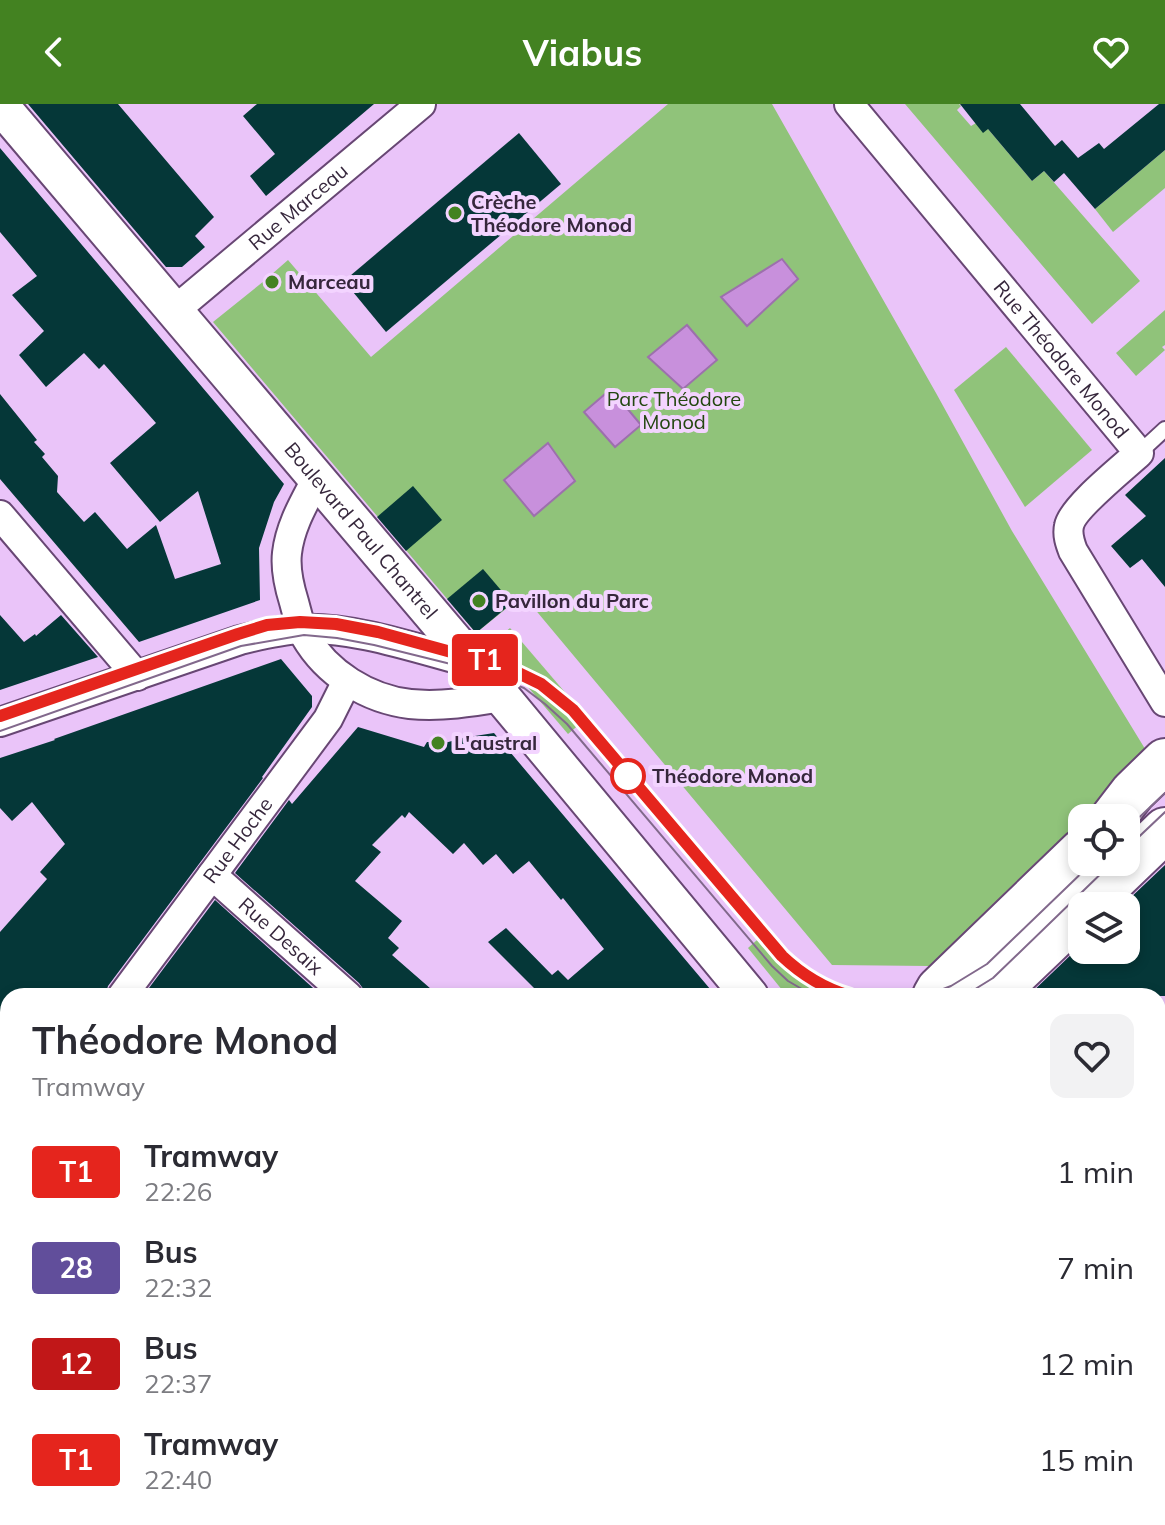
<!DOCTYPE html>
<html lang="fr">
<meta charset="utf-8">
<style>
:root{--surface:#fff;--page:#f2f2f3;--text:#2b2b33;--muted:#7c7c81;--accent:#438221}
body{margin:0;font-family:Mulish,sans-serif;background:var(--page);color:var(--text);height:100vh;display:flex;flex-direction:column;font-size:30px;white-space:nowrap}
*{box-sizing:border-box;margin:0}
p{font-size:26px;color:var(--muted)}
.icon{flex:none;width:44px;height:44px;fill:none;stroke:currentColor;stroke-width:2;stroke-linecap:round;stroke-linejoin:round}
.map{position:relative;flex:1;overflow:hidden}
.panel{position:absolute;left:0px;top:884px;width:1166px;height:538px;display:flex;flex-direction:column;background:var(--surface);border-radius:24px 24px 0 0;box-shadow:0 4px 12px #0003}
.panel>*{flex:none}
.badge{padding:0 16px;border-radius:6px;font-size:28px;line-height:52px}
.fabs{position:absolute;left:1068px;top:700px;display:grid;gap:16px}
.fabs a{display:grid;place-items:center;width:72px;height:72px;border-radius:16px;background:var(--surface);box-shadow:0 4px 12px #0003;font-size:40px}
.map>.badge{position:absolute;translate:-50% -50%;box-shadow:0 0 0 4px #fff}
.round{display:grid;place-items:center;flex:none;width:84px;height:84px;border-radius:16px;background:var(--page)}
.summary{display:flex;align-items:center;justify-content:space-between;height:136px;padding:0 32px}
h1{font-size:38px;font-weight:700;line-height:60px}
ul{padding:0;list-style:none}
li{display:flex;align-items:center;gap:24px;height:96px;padding:0 32px}
li div{flex:1}
li b{display:block;font-size:30px}
li em{font-style:normal}
li .badge{min-width:88px;font-weight:700;text-align:center}
header{display:flex;justify-content:space-between;align-items:center;height:104px;padding:0 32px;background:var(--accent);color:#fff;font-size:36px;font-weight:700}
.map>svg:first-child{display:block}
.green{fill:#90c37a}
.water{fill:#c890dc;stroke:#9c70ac;stroke-width:2}
.building{fill:#053738}
.lines{fill:none;stroke-linecap:round;stroke-linejoin:round}
.service-casing{stroke:#684774;stroke-width:18}
.minor-casing{stroke:#684774;stroke-width:32}
.tertiary-casing{stroke:#684774;stroke-width:40}
.primary-casing{stroke:#684774;stroke-width:48}
.service{stroke:#fff;stroke-width:14}
.minor{stroke:#fff;stroke-width:28}
.tertiary{stroke:#fff;stroke-width:36}
.primary{stroke:#fff;stroke-width:44}
.tram{stroke:#82698c;stroke-width:2}
.line-casing{stroke:#fff;stroke-width:18}
.line{stroke:#e5251d;stroke-width:12}
.poi-dot{fill:#438221;stroke:#f3d4ff;stroke-width:3}
.stop-dot{fill:#fff;stroke:#e5251d;stroke-width:4}
.labels{text-anchor:middle;stroke-width:8;stroke-linejoin:round;paint-order:stroke}
.poi-label{font-size:20px;font-weight:bold;fill:#36273c;stroke:#f3d4ff;text-anchor:start}
.street-label{font-size:20px;fill:#36273c;stroke:#f3d4ff}
.park-label{font-size:20px;fill:#234710;stroke:#f3d4ff}
.stop-label{font-size:20px;font-weight:bold;fill:#36273c;stroke:#f3d4ff;text-anchor:start}
</style>
<header><svg class="icon" aria-label="back" viewBox="0 0 24 24"><path d="M15 5l-7 7 7 7"/></svg>Viabus<svg class="icon" aria-label="heart" viewBox="0 0 24 24"><path d="M12 20l-8-8c-3-5 5-10 8-4 3-6 11-1 8 4z"/></svg></header>
<div class="map">
<svg width="1165" height="1421" viewBox="0 0 1165 1421">
<rect width="100%" height="100%" fill="#eac4f9"/>
<g class="green">
<path d="M 668,0 L 772,0 L 936,289 L 1012,427 L 1150,653 L 1086,714 L 1082,714 L 1082,718 L 929,862 L 832,861 L 523,491 L 476,529 L 213,218 L 264,177 L 272,186 L 279,180 L 272,170 L 288,156 L 371,253 Z"/>
<path d="M 905,0 L 959,0 L 961,2 L 957,6 L 971,22 L 976,19 L 988,25 L 1032,77 L 1044,67 L 1140,177 L 1092,220 Z"/>
<path d="M 1165,46 L 1165,84 L 1113,128 L 1095,105 Z"/>
<path d="M 1165,206 L 1165,241 L 1162,243 L 1165,246 L 1136,272 L 1116,249 Z"/>
<path d="M 1006,243 L 1092,346 L 1025,403 L 954,286 Z"/>
<path d="M 510,524 L 587,614 L 568,630 L 491,540 Z"/>
<path d="M 766,828 L 767,828 L 820,892 L 787,892 L 748,844 Z"/>
</g>
<g class="water">
<path d="M 782,155 L 798,175 L 747,222 L 721,193 Z"/>
<path d="M 687,221 L 717,256 L 683,285 L 648,253 Z"/>
<path d="M 611,285 L 641,321 L 615,343 L 584,308 Z"/>
<path d="M 548,339 L 575,377 L 534,412 L 504,376 Z"/>
</g>
<g class="building">
<path d="M 28,0 L 118,0 L 214,113 L 195,132 L 205,143 L 182,163 L 166,163 Z"/>
<path d="M 257,0 L 374,0 L 266,92 L 250,72 L 275,50 L 243,12 Z"/>
<path d="M 960,0 L 1020,0 L 1055,42 L 1062,36 L 1078,54 L 1099,39 L 1104,45 L 1159,0 L 1165,0 L 1165,46 L 1095,105 L 1064,69 L 1054,78 L 1044,67 L 1032,77 L 988,25 L 983,29 Z"/>
<path d="M 519,29 L 561,80 L 386,228 L 344,177 Z"/>
<path d="M 0,44 L 284,380 L 274,398 L 259,444 L 260,496 L 139,538 L 0,375 L 0,290 L 37,336 L 34,338 L 45,350 L 42,353 L 58,372 L 57,388 L 84,418 L 95,408 L 127,445 L 156,421 L 175,475 L 221,460 L 198,387 L 160,418 L 110,359 L 156,319 L 104,260 L 99,265 L 84,249 L 46,283 L 19,251 L 44,227 L 12,191 L 37,172 L 0,128 Z"/>
<path d="M 1165,354 L 1165,483 L 1142,455 L 1130,464 L 1111,442 L 1146,412 L 1125,391 Z"/>
<path d="M 413,382 L 442,416 L 406,447 L 377,413 Z"/>
<path d="M 483,465 L 512,499 L 476,529 L 447,495 Z"/>
<path d="M 0,511 L 24,538 L 35,530 L 36,532 L 61,511 L 98,553 L 0,586 Z"/>
<path d="M 281,555 L 312,592 L 312,603 L 262,673 L 263,674 L 108,882 L 105,892 L 8,892 L 8,908 L 0,916 L 0,828 L 47,775 L 40,768 L 65,740 L 32,698 L 12,717 L 0,704 L 0,654 L 55,636 L 54,635 Z"/>
<path d="M 358,623 L 424,643 L 427,638 L 445,639 L 462,634 L 494,629 L 716,892 L 527,892 L 535,885 L 488,838 L 506,824 L 552,871 L 558,866 L 568,876 L 604,845 L 563,794 L 561,796 L 529,757 L 513,770 L 496,750 L 483,761 L 464,739 L 453,750 L 409,708 L 405,714 L 402,711 L 372,741 L 381,748 L 355,777 L 402,817 L 388,834 L 399,844 L 392,851 L 439,892 L 365,892 L 364,886 L 359,879 L 235,769 L 289,696 L 292,700 Z"/>
<path d="M 1165,761 L 1165,892 L 1028,892 L 1076,846 L 1126,846 L 1126,798 Z"/>
<path d="M 215,796 L 322,892 L 143,892 Z"/>
</g>
<g class="lines">
<g class="service-casing">
<path id="service" d="M 1139,349 L 1165,325"/>
</g>
<g class="minor-casing">
<g id="minor">
<path id="s1" d="M 849,0 L 1139,349 C 1124,363 1072,404 1069,422 C 1067,431 1070,439 1073,447 L 1165,598"/>
<path id="s2" d="M 174,207 L 421,0"/>
<path d="M 316,376 C 304,399 290,422 287,449 C 285,466 289,482 294,498 C 297,509 300,523 305,532 C 327,570 368,595 410,600 C 441,603 472,598 502,593"/>
<path d="M 0,411 L 137,572"/>
<path d="M 0,618 L 240,536 C 260,531 280,526 301,525 C 353,522 421,546 472,559"/>
<path id="s3" d="M 212,771 L 348,892"/>
<path id="s4" d="M 122,892 L 328,615 L 347,577"/>
<path d="M 0,967 L 8,974"/>
<path d="M 0,1058 L 8,1047"/>
<path d="M 1158,1123 L 1165,1118"/>
<path d="M 1158,1356 L 1165,1363"/>
<path d="M 788,1421 L 797,1414"/>
</g>
</g>
<g class="tertiary-casing">
<g id="tertiary">
<path id="s5" d="M 0,1 L 502,593 L 750,892"/>
</g>
</g>
<g class="primary-casing">
<g id="primary">
<path d="M 1113,714 L 1133,688 L 1165,657"/>
<path d="M 1086,802 L 1165,726"/>
<path d="M 935,892 L 939,885 L 1082,747"/>
<path d="M 992,892 L 1082,806"/>
<path d="M 418,1421 L 425,1414"/>
</g>
</g>
<use href="#service" class="service"/>
<use href="#minor" class="minor"/>
<use href="#tertiary" class="tertiary"/>
<use href="#primary" class="primary"/>
<g class="tram">
<path d="M 0,612 L 238,530 L 267,521 L 300,518 L 336,520 L 378,528 L 506,563 L 541,580 L 573,606 L 782,852 C 802,871 823,884 850,892"/>
<path d="M 0,627 L 241,542 L 304,531 L 337,534 L 374,541 L 479,567 L 524,584 L 545,600 L 567,620 L 772,862 L 788,877 L 814,892"/>
<path d="M 1126,726 L 1165,689"/>
<path d="M 1126,745 L 1165,708"/>
<path d="M 925,892 L 951,882 L 987,860 L 1093,758"/>
<path d="M 964,892 L 993,874 L 1113,758"/>
</g>
</g>
<g class="lines">
<g class="line-casing">
<path id="line" d="M 0,612 L 238,530 L 267,521 L 300,518 L 336,520 L 378,528 L 506,563 L 541,580 L 573,606 L 782,852 C 802,871 823,884 850,892"/>
</g>
<use href="#line" class="line"/>
</g>
<g class="poi-dot">
<circle cx="455" cy="109" r="8"/>
<circle cx="272" cy="178" r="8"/>
<circle cx="479" cy="497" r="8"/>
<circle cx="438" cy="639" r="8"/>
</g>
<circle class="stop-dot" cx="628" cy="672" r="16"/>
<g class="labels">
<g class="poi-label">
<text x="471" y="105">Crèche<tspan x="471" dy="23">Théodore Monod</tspan></text>
<text x="288" y="185">Marceau</text>
<text x="495" y="504">Pavillon du Parc</text>
<text x="454" y="646">L'austral</text>
</g>
<g class="street-label">
<text dy="7" stroke="none"><textPath href="#s2" startOffset="162">Rue Marceau</textPath></text>
<text dy="7" stroke="none"><textPath href="#s1" startOffset="332">Rue Théodore Monod</textPath></text>
<text dy="7" stroke="none"><textPath href="#s5" startOffset="558">Boulevard Paul Chantrel</textPath></text>
<text dy="7" stroke="none"><textPath href="#s4" startOffset="194">Rue Hoche</textPath></text>
<text dy="7" stroke="none"><textPath href="#s3" startOffset="92">Rue Desaix</textPath></text>
</g>
<g class="park-label">
<text x="674" y="302">Parc Théodore<tspan x="674" dy="23">Monod</tspan></text>
</g>
<g class="stop-label">
<text x="652" y="679">Théodore Monod</text>
</g>
</g>
</svg>
<div class="fabs">
<a><svg class="icon" aria-label="locate" viewBox="0 0 24 24"><circle cx="12" cy="12" r="6"/><path d="M12 2v4M12 18v4M2 12h4M18 12h4"/></svg></a>
<a><svg class="icon" aria-label="layers" viewBox="0 0 24 24"><path d="M12 4l9 5-9 5-9-5zM3 14l9 5 9-5"/></svg></a>
</div>
<b class="badge" style="left:485px;top:556px;background:#e5251d;color:#fff">T1</b>
<section class="panel">
<div class="summary"><div><h1>Théodore Monod</h1><p>Tramway</p></div><a class="round"><svg class="icon" aria-label="heart" viewBox="0 0 24 24"><path d="M12 20l-8-8c-3-5 5-10 8-4 3-6 11-1 8 4z"/></svg></a></div>
<ul>
<li><span class="badge" style="background:#e5251d;color:#fff">T1</span><div><b>Tramway</b><p>22:26</p></div><em>1 min</em></li>
<li><span class="badge" style="background:#614e9b;color:#fff">28</span><div><b>Bus</b><p>22:32</p></div><em>7 min</em></li>
<li><span class="badge" style="background:#c11718;color:#fff">12</span><div><b>Bus</b><p>22:37</p></div><em>12 min</em></li>
<li><span class="badge" style="background:#e5251d;color:#fff">T1</span><div><b>Tramway</b><p>22:40</p></div><em>15 min</em></li>
</ul>
</section>
</div>
